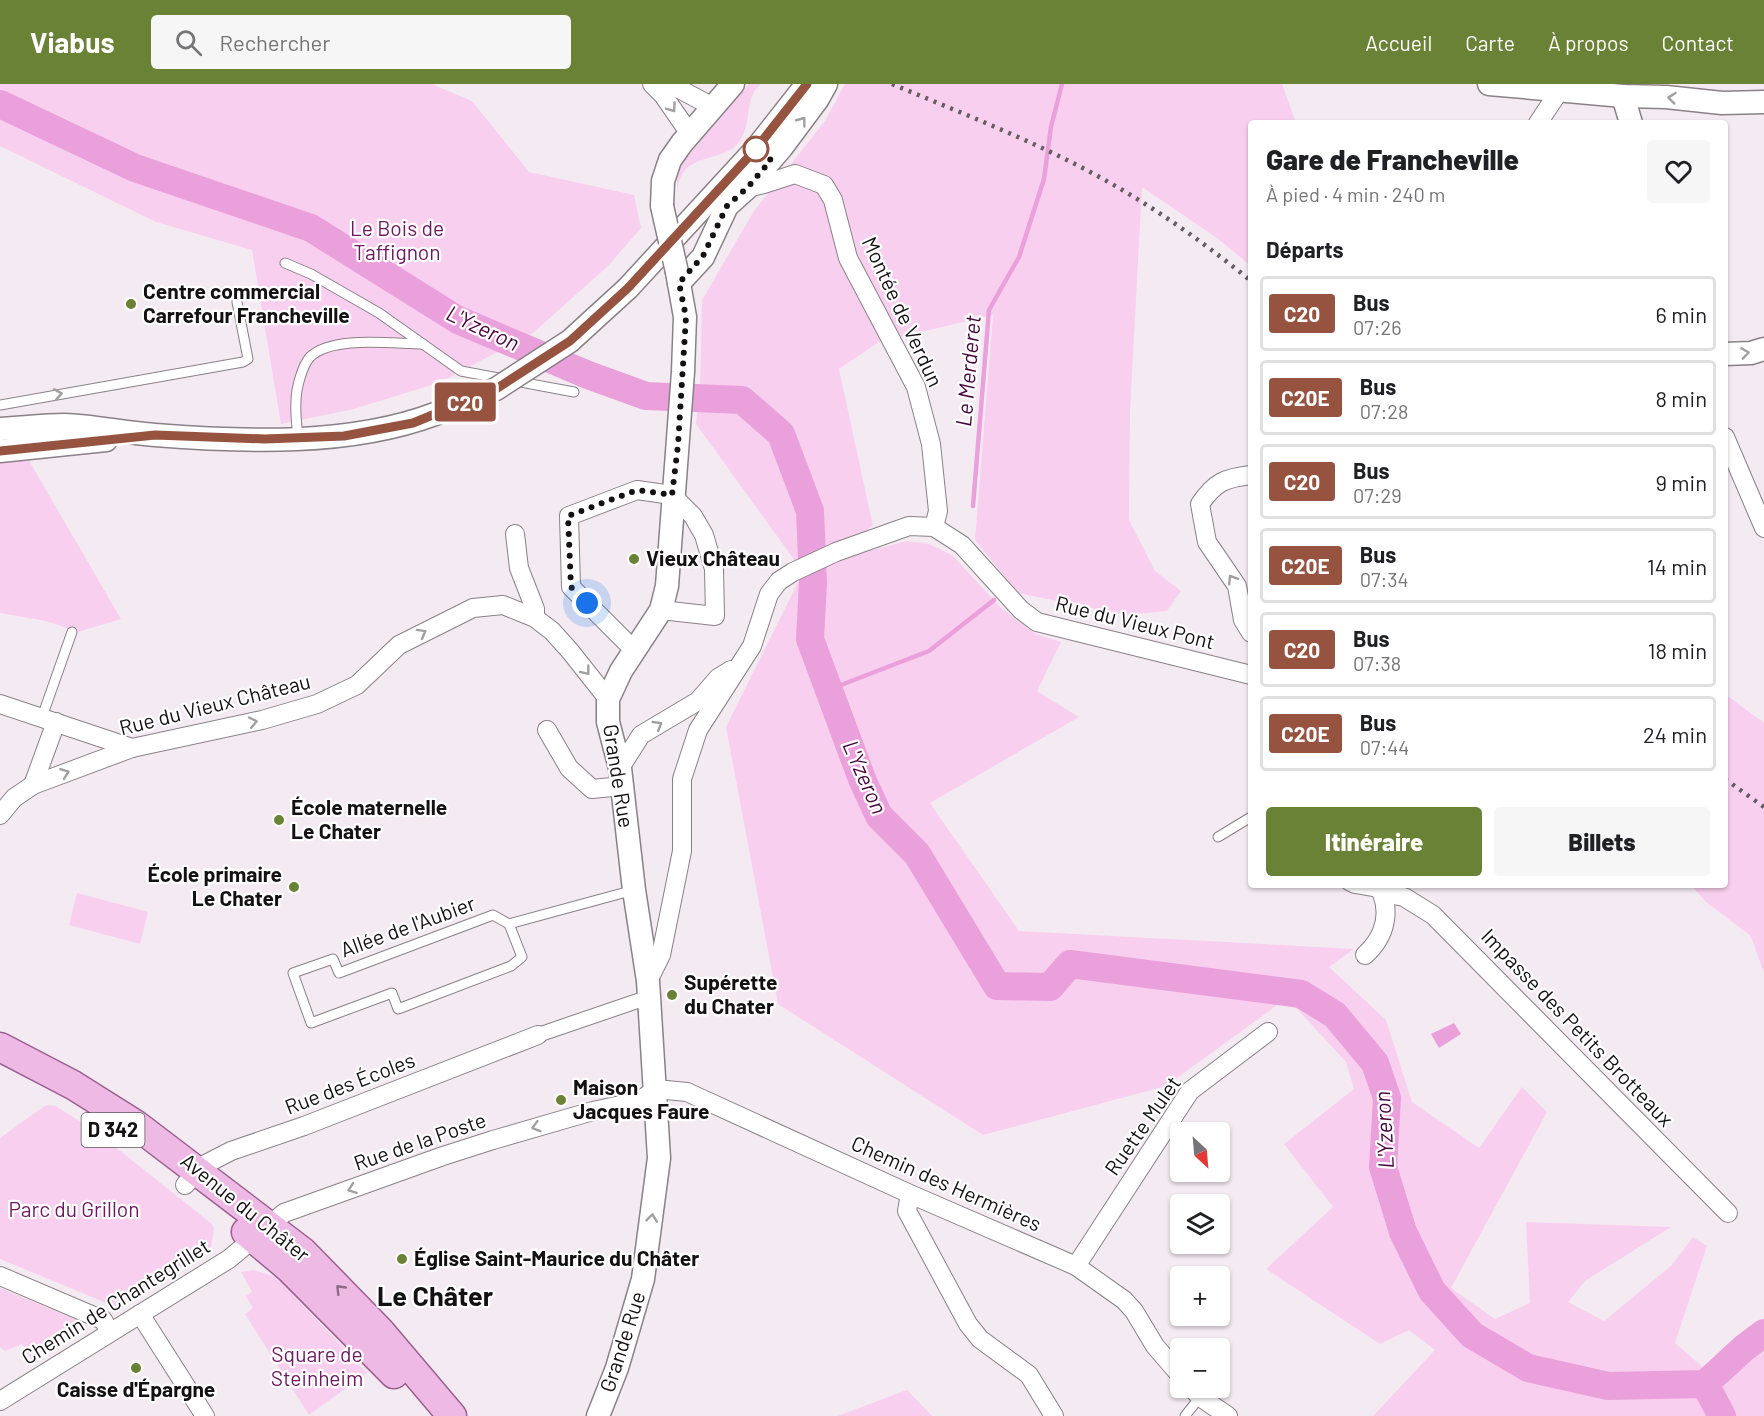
<!DOCTYPE html>
<html lang="fr">
<meta charset="utf-8">
<style>
:root{--surface:#fff;--page:#f6f6f6;--text:#202124;--muted:#757577;--line:#e0e0e0;--accent:#6a8235}
body{margin:0;font-family:Barlow,sans-serif;background:var(--page);color:var(--text);height:100vh;display:flex;flex-direction:column;font-size:22px;white-space:nowrap}
*{box-sizing:border-box;margin:0}
p{font-size:20px;color:var(--muted)}
.icon{flex:none;width:33px;height:33px;fill:none;stroke:currentColor;stroke-width:2;stroke-linecap:round;stroke-linejoin:round}
.map{position:relative;flex:1;overflow:hidden}
.sheet{position:absolute;left:1248px;top:36px;width:480px;height:768px;display:flex;flex-direction:column;background:var(--surface);border-radius:6px;box-shadow:0 2px 4px #0004}
.sheet>*{flex:none}
.badge{padding:0 12px;border-radius:4px;font-size:21px;line-height:39px}
.needle{width:39px;rotate:154deg}
.controls{position:absolute;left:1170px;top:1038px;display:grid;gap:12px}
.controls a{display:grid;place-items:center;width:60px;height:60px;border-radius:6px;background:var(--surface);box-shadow:0 2px 4px #0004;font-size:30px}
.you{position:absolute;width:30px;height:30px;margin:-15px;border:4px solid #fff;border-radius:50%;background:#1a73e8;box-shadow:0 0 0 9px #1a73e833}
.map>.badge{position:absolute;translate:-50% -50%;box-shadow:0 0 0 3px #fff}
h2{padding:0 18px;font-size:22px;line-height:54px}
.round{display:grid;place-items:center;flex:none;width:63px;height:63px;border-radius:6px;background:var(--page)}
.headline{display:flex;align-items:center;justify-content:space-between;height:102px;padding:0 18px}
h1{font-size:28px;font-weight:800;line-height:45px}
.cta{display:flex;gap:12px;margin-top:auto;padding:12px 18px}
.cta a{flex:1;height:69px;border-radius:6px;background:var(--accent);color:#fff;font-size:24px;font-weight:800;line-height:69px;text-align:center}
.cta a+a{background:var(--page);color:var(--text)}
ul{padding:0;list-style:none}
li{display:flex;align-items:center;gap:18px;height:75px;margin:0 12px 9px;padding:0 6px;border:3px solid var(--line);border-radius:6px}
li div{flex:1}
li b{display:block;font-size:22px}
li em{font-style:normal}
li .badge{min-width:66px;font-weight:700;text-align:center}
header{display:flex;align-items:center;gap:36px;box-sizing:border-box;height:84px;padding:0 30px;background:var(--accent);color:#fff}
header strong{font-size:28px}
nav{display:flex;gap:33px;margin-inline-start:auto;font-size:21px}
.search{width:420px;height:54px;background:var(--page);display:flex;align-items:center;gap:15px;box-sizing:border-box;padding:0 21px;border-radius:6px;color:var(--muted);font-size:22px}
.map>svg:first-child{display:block}
.green{fill:#f9cfef}
.water{fill:#eaa0db}
.lines{fill:none;stroke-linecap:round;stroke-linejoin:round}
.stream{stroke:#eaa0db;stroke-width:4.5}
.river{stroke:#eaa0db;stroke-width:28}
.service-casing{stroke:#8a8187;stroke-width:11}
.pedestrian-casing{stroke:#8a8187;stroke-width:16}
.minor-casing{stroke:#8a8187;stroke-width:20}
.tertiary-casing{stroke:#8a8187;stroke-width:25}
.primary-casing{stroke:#9b6090;stroke-width:31}
.service{stroke:#fff;stroke-width:9}
.pedestrian{stroke:#fff;stroke-width:14}
.minor{stroke:#fff;stroke-width:18}
.tertiary{stroke:#fff;stroke-width:22}
.primary{stroke:#efb9e5;stroke-width:28}
.rail{stroke:#625d61;stroke-width:4.5;stroke-dasharray:3 6;stroke-linecap:butt}
.tertiary-bridge-casing{stroke:#8a8187;stroke-width:25;stroke-linecap:butt}
.tertiary-bridge{stroke:#fff;stroke-width:22}
.oneway{stroke:#a1a0a1}
.oneway2{stroke:#8c6d86}
.line-casing{stroke:#fff;stroke-width:14}
.line{stroke:#965340;stroke-width:9}
.walk{stroke:#141113;stroke-width:6;stroke-dasharray:0 10.8}
.stop-dot{fill:#fff;stroke:#965340;stroke-width:3}
.poi-dot{fill:#6a8235;stroke:#fff;stroke-width:2}
.labels{text-anchor:middle;stroke-width:4.5;stroke-linejoin:round;paint-order:stroke}
.shield{fill:#fff;stroke:#5a585a;stroke-width:1.5}
.shield-label{font-size:20px;font-weight:bold;fill:#141113}
.park-label{font-size:21px;fill:#6e1862;stroke:#fff}
.poi-label{font-size:21px;font-weight:bold;fill:#141113;stroke:#fff;text-anchor:start}
.street-label{font-size:21px;fill:#141113;stroke:#fff}
.water-label{font-size:22px;font-style:italic;fill:#480640;stroke:#fff}
.district-label{font-size:27px;font-weight:bold;fill:#141113;stroke:#fff}
</style>
<header>
<strong>Viabus</strong>
<div class="search"><svg class="icon" aria-label="search" viewBox="0 0 24 24"><circle cx="10" cy="10" r="6"/><path d="M15 15l6 6"/></svg>Rechercher</div>
<nav><a>Accueil</a><a>Carte</a><a>À propos</a><a>Contact</a></nav>
</header>
<div class="map">
<svg width="1764" height="1332" viewBox="0 0 1764 1332">
<rect width="100%" height="100%" fill="#f4ebf2"/>
<g class="green">
<path d="M 0,0 L 432,0 L 472,17 L 529,88 L 634,111 L 641,144 L 608,182 L 533,249 L 441,298 L 354,325 L 281,340 L 252,166 L 156,138 L 0,62 Z"/>
<path d="M 749,0 L 761,0 C 741,16 755,45 735,62 C 721,75 698,72 685,86 C 681,90 679,98 677,103 L 677,91 L 683,78 Z"/>
<path d="M 845,0 L 1282,0 L 1296,39 L 1251,39 L 1251,182 L 1217,154 L 1142,103 L 1130,327 L 1129,436 L 1155,487 L 1181,507 L 1167,527 L 1125,531 L 1018,509 L 975,456 L 993,231 L 879,258 L 839,285 L 873,442 L 836,468 L 835,476 L 907,457 L 929,460 L 952,471 L 1002,525 L 1036,550 L 1061,558 L 1037,607 L 1079,633 L 930,719 L 1019,847 L 1354,865 L 1329,883 L 1386,936 L 1412,1018 L 1479,1064 L 1522,1003 L 1547,1028 L 1451,1204 L 1495,1235 L 1530,1219 L 1526,1138 L 1671,1143 L 1585,1197 L 1568,1218 L 1604,1237 L 1672,1181 L 1693,1153 L 1707,1162 L 1675,1259 L 1725,1302 L 1748,1271 L 1764,1260 L 1764,1332 L 1373,1332 L 1435,1266 L 1409,1246 L 1380,1260 L 1266,1185 L 1333,1123 L 1284,1060 L 1354,1005 L 1346,978 L 1287,914 L 1166,1002 L 983,1051 L 778,920 L 726,643 L 803,488 L 696,340 L 700,304 L 702,216 L 754,127 L 825,37 Z"/>
<path d="M 28,375 L 121,535 L 78,548 L 46,537 L 0,529 L 0,378 Z"/>
<path d="M 1725,610 L 1764,639 L 1764,889 L 1751,852 L 1706,818 L 1691,801 L 1725,801 Z"/>
<path d="M 77,809 L 148,828 L 140,860 L 69,841 Z"/>
<path d="M 46,1021 L 56,1022 L 99,1050 L 212,1140 L 214,1145 L 211,1163 L 116,1223 L 0,1175 L 0,1054 Z"/>
<path d="M 254,1186 L 273,1192 L 281,1198 L 367,1289 L 309,1331 L 245,1230 L 253,1224 L 246,1212 L 252,1208 L 241,1188 Z"/>
<path d="M 0,1204 L 84,1239 L 32,1276 L 22,1260 L 5,1267 L 0,1263 Z"/>
<path d="M 907,1306 L 932,1332 L 838,1332 L 840,1331 Z"/>
</g>
<path class="water" d="M 1454,939 L 1461,950 L 1439,964 L 1431,950 Z"/>
<g class="lines">
<g class="stream">
<path d="M 973,422 L 989,226 L 1019,173 L 1044,95 L 1051,43 L 1062,0"/>
<path d="M 828,606 L 929,567 L 994,516"/>
</g>
<g class="river">
<path d="M 0,20 L 135,84 L 311,144 L 458,236 L 588,291 L 646,312 L 742,316 L 781,350 L 810,427 L 813,498 L 810,555 L 862,695 L 879,732 L 917,770 L 997,902 L 1050,903 L 1070,880 L 1301,910 L 1335,931 L 1375,979 L 1387,1014 L 1383,1083 L 1403,1148 L 1432,1207 L 1472,1251 L 1528,1284 L 1608,1302 L 1705,1300 L 1744,1264 L 1764,1249"/>
<path d="M 1705,1300 L 1722,1332"/>
</g>
<g class="service-casing">
<g id="service">
<path d="M 285,179 L 311,190 L 379,229 L 461,287 L 574,308"/>
<path d="M 0,321 L 243,278 L 248,275 L 237,218"/>
<path d="M 298,354 C 297,342 295,329 296,317 C 296,305 302,282 310,273 C 332,251 394,260 423,260"/>
<path d="M 42,633 L 72,548"/>
<path d="M 1218,753 L 1251,733"/>
<path d="M 1347,801 L 1353,804 L 1382,809"/>
<path d="M 493,831 L 509,840 L 522,873 L 511,882 L 398,925 L 392,909 L 311,939 L 293,889 L 333,875 L 339,889 Z"/>
<path d="M 509,840 L 634,806"/>
<path d="M 1185,1332 L 1200,1313"/>
</g>
</g>
<g class="pedestrian-casing">
<path id="pedestrian" d="M 538,951 L 649,913"/>
</g>
<g class="minor-casing">
<g id="minor">
<path d="M 652,0 L 663,11 L 690,50"/>
<path d="M 670,0 L 713,23"/>
<path d="M 1538,39 L 1564,0"/>
<path d="M 747,104 L 764,100 L 795,90 L 824,101 L 833,116 L 848,174 L 916,303 L 931,360 L 938,427 L 934,443"/>
<path d="M 1725,353 L 1764,444"/>
<path d="M 1251,391 C 1225,394 1215,398 1200,420 L 1207,458 L 1237,502 L 1243,536 L 1251,549"/>
<path d="M 515,450 L 519,484 L 535,525 L 535,534"/>
<path d="M 635,567 L 571,503 L 569,432 L 637,406 L 672,411 L 693,432 L 704,451 L 714,485 L 715,532 L 661,526"/>
<path d="M 0,620 L 132,664"/>
<path d="M 547,646 L 569,684 L 592,705 L 622,702"/>
<path d="M 620,684 L 641,651 L 698,617 L 718,594 L 731,586"/>
<path d="M 33,701 L 56,638"/>
<path d="M 0,731 L 14,714 L 33,701 L 132,664 L 262,636 L 317,620 L 357,601 L 399,561 L 473,524 L 503,521 L 535,534 L 552,547 L 570,567 L 608,615"/>
<path d="M 1382,809 L 1404,813 L 1433,831 L 1728,1129"/>
<path d="M 1365,871 C 1386,852 1392,826 1378,801"/>
<path d="M 648,897 L 661,871 L 682,767 L 682,695 L 698,646 L 752,562 L 769,510 L 779,497 L 793,488 L 836,468 L 909,442 L 934,443 L 962,461 L 1021,526 L 1037,538 L 1251,591"/>
<path d="M 185,1101 L 202,1082 L 231,1067 L 304,1042 L 538,951"/>
<path d="M 910,1110 L 907,1127 L 968,1240 L 980,1255 L 1029,1291 L 1054,1332"/>
<path d="M 1076,1182 L 1190,1007 L 1268,948"/>
<path d="M 0,1192 L 103,1236 L 110,1248"/>
<path d="M 140,1230 L 205,1332"/>
<path d="M 1192,1304 L 1200,1313 L 1228,1332"/>
<path d="M 0,1317 L 229,1175 L 284,1129 L 443,1072 L 493,1056 L 593,1027 L 639,1017 L 656,1005 L 687,1008 L 910,1110 L 1076,1182 L 1124,1216 L 1134,1227 L 1155,1262 L 1180,1291"/>
</g>
</g>
<g class="tertiary-casing">
<g id="tertiary">
<path d="M 1489,0 L 1623,12 L 1666,13 L 1722,19 L 1764,18"/>
<path d="M 1623,12 L 1631,39"/>
<path d="M 662,122 L 663,97 L 670,76 L 682,59 L 733,0"/>
<path d="M 679,199 L 703,173 L 727,122 L 747,104 L 782,63 L 817,16 L 826,0"/>
<path d="M 628,204 L 755,66 L 807,0"/>
<path d="M 1725,270 L 1751,269 L 1764,265"/>
<path d="M 0,345 C 21,344 43,341 64,341 C 94,342 125,349 155,351 C 245,358 350,362 435,330"/>
<path d="M 0,367 L 106,356"/>
<path d="M 598,1332 L 617,1284 L 643,1195 L 659,1074 L 648,897 L 634,806 L 620,684 L 608,638 L 608,615 L 621,587 L 661,526 L 667,502 L 683,288 L 685,233 L 677,188"/>
</g>
</g>
<g class="primary-casing">
<g id="primary">
<path d="M 0,963 L 73,1001 L 135,1040 L 303,1168 L 380,1247 L 452,1332"/>
<path d="M 246,1148 L 289,1184 L 394,1290"/>
</g>
</g>
<use href="#service" class="service"/>
<use href="#pedestrian" class="pedestrian"/>
<use href="#minor" class="minor"/>
<use href="#tertiary" class="tertiary"/>
<use href="#primary" class="primary"/>
<g class="rail">
<path d="M 892,0 C 966,31 1042,60 1112,100 C 1161,128 1207,161 1251,197"/>
<path d="M 1725,695 L 1764,723"/>
</g>
<g class="tertiary-bridge-casing">
<g id="tertiary-bridge">
<path d="M 662,122 L 677,188"/>
<path d="M 435,330 L 496,305 L 570,257 L 628,204"/>
</g>
</g>
<use href="#tertiary-bridge" class="tertiary-bridge"/>
</g>
<defs><path id="oneway-chevron" d="M-2-3.5L2.5 0L-2 3.5" fill="none" stroke-width="1.6" stroke-linecap="round" stroke-linejoin="round" transform="scale(1.5)"/></defs>
<g class="oneway">
<use href="#oneway-chevron" transform="translate(1672 14) rotate(-174)"/>
<use href="#oneway-chevron" transform="translate(672 24) rotate(55)"/>
<use href="#oneway-chevron" transform="translate(802 37) rotate(-53)"/>
<use href="#oneway-chevron" transform="translate(1745 269) rotate(-8)"/>
<use href="#oneway-chevron" transform="translate(58 310) rotate(-10)"/>
<use href="#oneway-chevron" transform="translate(1232 495) rotate(-122)"/>
<use href="#oneway-chevron" transform="translate(422 549) rotate(-29)"/>
<use href="#oneway-chevron" transform="translate(586 587) rotate(52)"/>
<use href="#oneway-chevron" transform="translate(253 638) rotate(-12)"/>
<use href="#oneway-chevron" transform="translate(658 641) rotate(-31)"/>
<use href="#oneway-chevron" transform="translate(65 689) rotate(-20)"/>
<use href="#oneway-chevron" transform="translate(536 1043) rotate(164)"/>
<use href="#oneway-chevron" transform="translate(352 1105) rotate(160)"/>
<use href="#oneway-chevron" transform="translate(652 1134) rotate(-83)"/>
</g>
<use class="oneway2" href="#oneway-chevron" transform="translate(340 1205) rotate(-134)"/>
<g class="lines">
<g class="line-casing">
<path id="line" d="M 0,367 L 155,351 L 265,355 L 344,352 L 413,339 L 496,305 L 570,257 L 628,204 L 755,66 L 807,0"/>
</g>
<use href="#line" class="line"/>
<path class="walk" d="M 587,519 L 571,503 L 568,432 L 637,406 L 672,411 L 678,361 L 686,233 L 679,199 L 703,172 L 727,122 L 747,104 L 771,76 L 756,65"/>
</g>
<circle class="stop-dot" cx="756" cy="65" r="12"/>
<g class="poi-dot">
<circle cx="131" cy="220" r="6"/>
<circle cx="634" cy="475" r="6"/>
<circle cx="279" cy="736" r="6"/>
<circle cx="294" cy="803" r="6"/>
<circle cx="672" cy="911" r="6"/>
<circle cx="561" cy="1016" r="6"/>
<circle cx="402" cy="1175" r="6"/>
<circle cx="136" cy="1284" r="6"/>
</g>
<g class="labels">
<rect class="shield" x="81.5" y="1029" width="63" height="34" rx="4.5"/>
<g class="shield-label">
<text x="113" y="1053">D 342</text>
</g>
<g class="park-label">
<text x="397" y="152">Le Bois de<tspan x="397" dy="24">Taffignon</tspan></text>
<text x="74" y="1133">Parc du Grillon</text>
<text x="317" y="1278">Square de<tspan x="317" dy="24">Steinheim</tspan></text>
</g>
<g class="poi-label">
<text x="143" y="215">Centre commercial<tspan x="143" dy="24">Carrefour Francheville</tspan></text>
<text x="646" y="482">Vieux Château</text>
<text x="291" y="731">École maternelle<tspan x="291" dy="24">Le Chater</tspan></text>
<text x="282" y="798" text-anchor="end">École primaire<tspan x="282" dy="24">Le Chater</tspan></text>
<text x="684" y="906">Supérette<tspan x="684" dy="24">du Chater</tspan></text>
<text x="573" y="1011">Maison<tspan x="573" dy="24">Jacques Faure</tspan></text>
<text x="414" y="1182">Église Saint-Maurice du Châter</text>
<text x="136" y="1313" text-anchor="middle">Caisse d'Épargne</text>
</g>
<g class="street-label">
<text transform="translate(902 228) rotate(65)" y="7">Montée de Verdun</text>
<text transform="translate(1135 539) rotate(14)" y="7">Rue du Vieux Pont</text>
<text transform="translate(215 621) rotate(-14)" y="7">Rue du Vieux Château</text>
<text transform="translate(618 692) rotate(81)" y="7">Grande Rue</text>
<text transform="translate(408 843) rotate(-20)" y="7">Allée de l'Aubier</text>
<text transform="translate(1577 944) rotate(46)" y="7">Impasse des Petits Brotteaux</text>
<text transform="translate(350 1000) rotate(-21)" y="7">Rue des Écoles</text>
<text transform="translate(1143 1042) rotate(-55)" y="7">Ruette Mulet</text>
<text transform="translate(420 1058) rotate(-19)" y="7">Rue de la Poste</text>
<text transform="translate(946 1100) rotate(24)" y="7">Chemin des Hermières</text>
<text transform="translate(245 1124) rotate(39)" y="7">Avenue du Châter</text>
<text transform="translate(116 1218) rotate(-32)" y="7">Chemin de Chantegrillet</text>
<text transform="translate(623 1258) rotate(-72)" y="7">Grande Rue</text>
</g>
<g class="water-label">
<text transform="translate(483 244) rotate(25)" y="8">L'Yzeron</text>
<text transform="translate(968 287) rotate(-85)" y="8">Le Merderet</text>
<text transform="translate(865 693) rotate(66)" y="8">L'Yzeron</text>
<text transform="translate(1384 1046) rotate(-93)" y="8">L'Yzeron</text>
</g>
<g class="district-label">
<text x="435" y="1222">Le Châter</text>
</g>
</g>
</svg>
<div class="controls">
<a><svg class="needle" viewBox="-14 -14 28 28"><path d="M0-13l5 13h-10z" fill="#e53935"/><path d="M0 13l5-13h-10z" fill="#757577"/></svg></a>
<a><svg class="icon" aria-label="layers" viewBox="0 0 24 24"><path d="M12 4l9 5-9 5-9-5zM3 14l9 5 9-5"/></svg></a>
<a>+</a>
<a>−</a>
</div>
<div class="you" style="left:587px;top:519px"></div>
<b class="badge" style="left:465px;top:318px;background:#965340;color:#fff">C20</b>
<section class="sheet">
<div class="headline"><div><h1>Gare de Francheville</h1><p>À pied · 4 min · 240 m</p></div><a class="round"><svg class="icon" aria-label="heart" viewBox="0 0 24 24"><path d="M12 20l-8-8c-3-5 5-10 8-4 3-6 11-1 8 4z"/></svg></a></div>
<h2>Départs</h2>
<ul>
<li><span class="badge" style="background:#965340;color:#fff">C20</span><div><b>Bus</b><p>07:26</p></div><em>6 min</em></li>
<li><span class="badge" style="background:#965340;color:#fff">C20E</span><div><b>Bus</b><p>07:28</p></div><em>8 min</em></li>
<li><span class="badge" style="background:#965340;color:#fff">C20</span><div><b>Bus</b><p>07:29</p></div><em>9 min</em></li>
<li><span class="badge" style="background:#965340;color:#fff">C20E</span><div><b>Bus</b><p>07:34</p></div><em>14 min</em></li>
<li><span class="badge" style="background:#965340;color:#fff">C20</span><div><b>Bus</b><p>07:38</p></div><em>18 min</em></li>
<li><span class="badge" style="background:#965340;color:#fff">C20E</span><div><b>Bus</b><p>07:44</p></div><em>24 min</em></li>
</ul>
<div class="cta"><a>Itinéraire</a><a>Billets</a></div>
</section>
</div>
